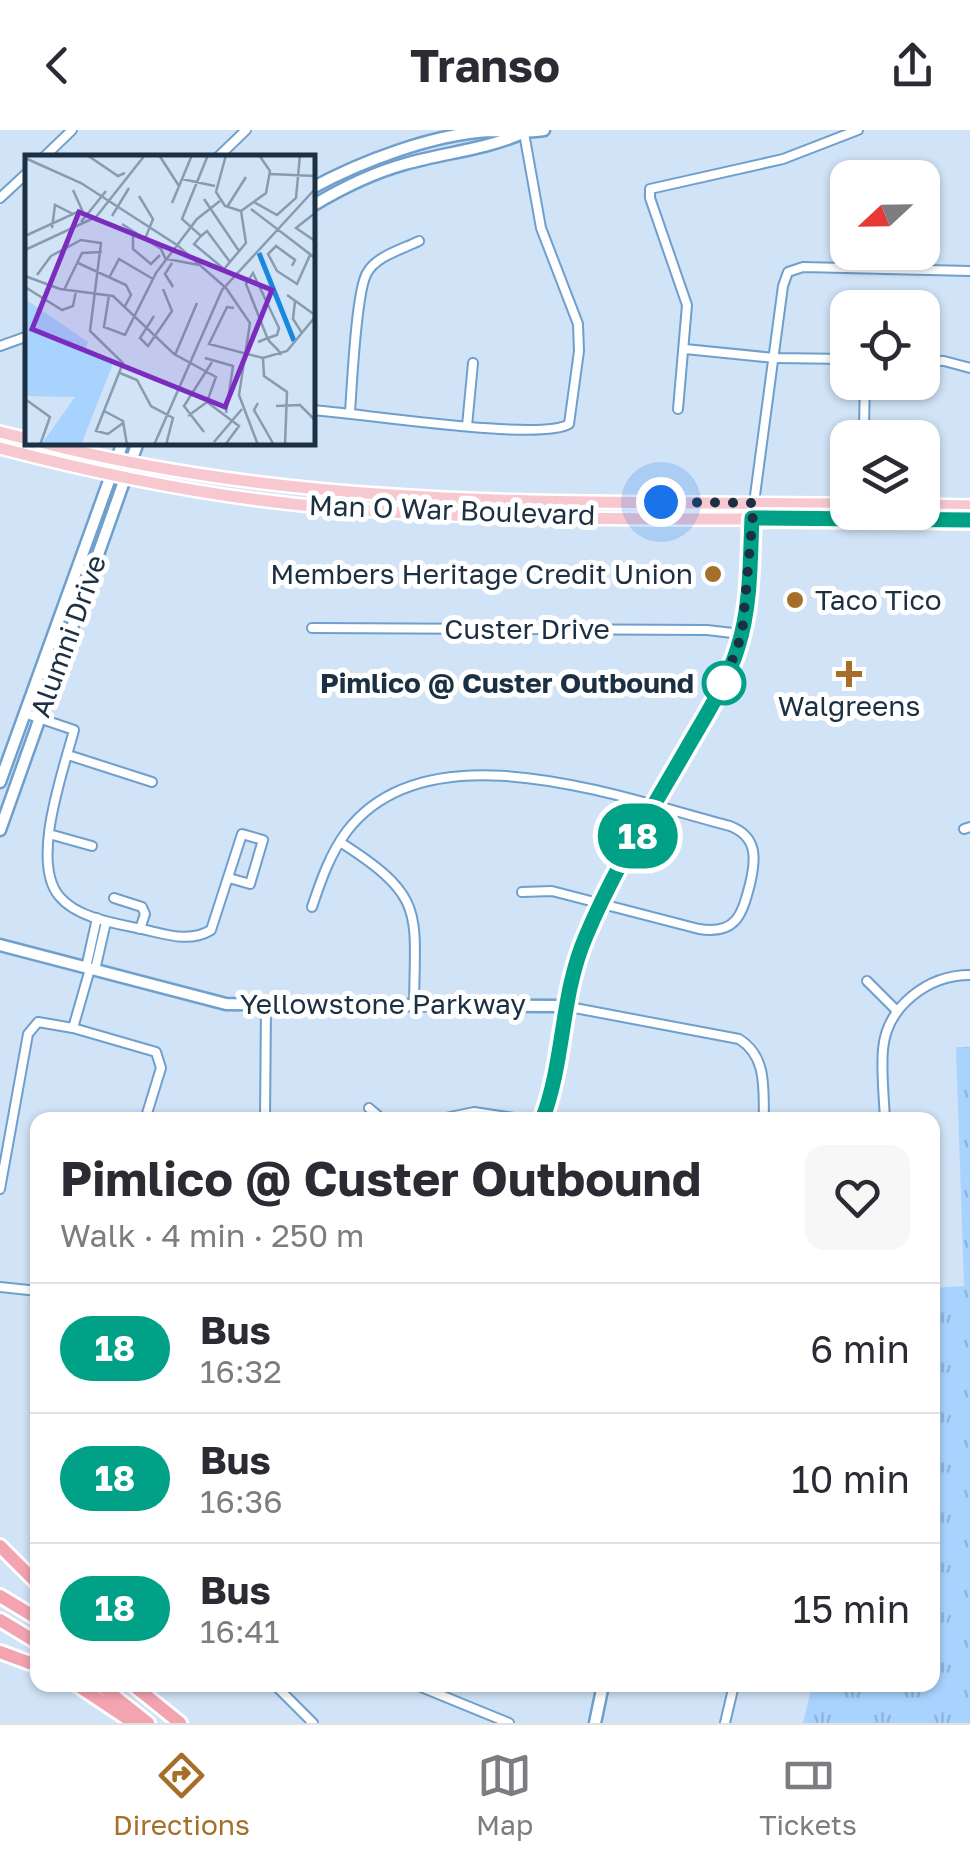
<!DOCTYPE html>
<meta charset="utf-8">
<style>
:root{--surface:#fff;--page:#f7f7f7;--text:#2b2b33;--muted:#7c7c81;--line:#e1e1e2;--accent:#a56e29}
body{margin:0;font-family:"Golos Text",sans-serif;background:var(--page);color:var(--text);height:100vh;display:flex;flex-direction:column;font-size:38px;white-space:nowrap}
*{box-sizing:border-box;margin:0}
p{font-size:32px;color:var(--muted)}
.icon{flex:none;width:55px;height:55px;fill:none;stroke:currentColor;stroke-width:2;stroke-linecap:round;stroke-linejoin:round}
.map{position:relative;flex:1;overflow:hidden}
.side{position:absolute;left:30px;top:982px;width:910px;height:580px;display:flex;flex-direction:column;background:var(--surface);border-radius:20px;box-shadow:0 2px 8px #0004}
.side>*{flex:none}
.badge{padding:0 20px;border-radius:32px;font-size:35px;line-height:65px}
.needle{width:65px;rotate:248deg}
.tools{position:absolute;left:830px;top:30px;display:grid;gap:20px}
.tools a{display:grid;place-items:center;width:110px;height:110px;border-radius:20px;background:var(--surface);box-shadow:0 2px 8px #0004;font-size:50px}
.you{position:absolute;width:50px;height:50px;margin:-25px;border:8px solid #fff;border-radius:50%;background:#1a73e8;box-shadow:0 0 0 15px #1a73e833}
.map>.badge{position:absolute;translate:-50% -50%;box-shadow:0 0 0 5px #fff}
.round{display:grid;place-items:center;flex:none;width:105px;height:105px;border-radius:20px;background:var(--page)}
.head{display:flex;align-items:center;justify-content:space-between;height:170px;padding:0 30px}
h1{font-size:48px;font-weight:700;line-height:75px}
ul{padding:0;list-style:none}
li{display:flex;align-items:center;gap:30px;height:130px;padding:0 30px;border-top:2px solid var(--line)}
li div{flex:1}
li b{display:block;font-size:38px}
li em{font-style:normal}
li .badge{min-width:110px;font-weight:700;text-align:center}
header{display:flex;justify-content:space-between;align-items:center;height:130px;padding:0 30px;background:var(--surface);font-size:45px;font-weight:700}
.tabs{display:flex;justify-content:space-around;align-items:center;height:140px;border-top:2px solid var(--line);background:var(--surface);font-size:28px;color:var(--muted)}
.tabs a{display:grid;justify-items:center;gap:5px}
.tabs .selected{color:var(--accent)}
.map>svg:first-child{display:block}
.grass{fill:url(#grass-tufts)}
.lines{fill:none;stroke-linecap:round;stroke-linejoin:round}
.street-casing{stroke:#6f9fcd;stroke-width:12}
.secondary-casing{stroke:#6f9fcd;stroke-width:15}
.primary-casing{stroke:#fff;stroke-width:16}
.highway-casing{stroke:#fff;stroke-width:18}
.street{stroke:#fff;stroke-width:8}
.secondary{stroke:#fff;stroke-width:10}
.primary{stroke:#f8c8d0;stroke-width:11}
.highway{stroke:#f4a3b1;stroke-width:12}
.line-casing{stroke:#fff;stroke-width:22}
.line{stroke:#00a186;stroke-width:15}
.walk{stroke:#1c3043;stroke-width:10;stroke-dasharray:0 18}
.poi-dot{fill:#a56e29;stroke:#fff;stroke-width:4}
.stop-dot{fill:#fff;stroke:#00a186;stroke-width:5}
.labels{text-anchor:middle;stroke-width:10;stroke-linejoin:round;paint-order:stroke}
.street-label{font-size:28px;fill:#1c3043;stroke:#fff}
.poi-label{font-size:28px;fill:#1c3043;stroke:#fff;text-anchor:end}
.stop-label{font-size:28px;font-weight:bold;fill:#1c3043;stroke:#fff;text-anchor:end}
.inset-river{fill:none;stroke:#1888de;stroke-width:5}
.inset-road{fill:none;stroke:#889baf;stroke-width:2.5}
.view{fill:#7b2cbf;fill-opacity:0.15;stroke:#7b2cbf;stroke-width:5}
.inset-edge{fill:none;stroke:#1c3043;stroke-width:5}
</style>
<header><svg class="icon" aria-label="back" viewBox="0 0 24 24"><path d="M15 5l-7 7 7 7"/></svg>Transo<svg class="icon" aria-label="share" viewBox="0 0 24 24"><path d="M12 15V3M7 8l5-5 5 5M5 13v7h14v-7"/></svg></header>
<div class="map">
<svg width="970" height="1593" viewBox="0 0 970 1593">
<defs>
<pattern id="grass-tufts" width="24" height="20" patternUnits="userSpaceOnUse" patternTransform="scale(2.5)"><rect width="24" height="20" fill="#a8d3fe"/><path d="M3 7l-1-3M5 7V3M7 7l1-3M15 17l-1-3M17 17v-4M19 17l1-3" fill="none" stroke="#90b5db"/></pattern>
</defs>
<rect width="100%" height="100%" fill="#d0e3f7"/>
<path class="grass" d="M 956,917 L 970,917 L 970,1593 L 803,1593 L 812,1555 L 932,1555 L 933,1158 L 964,1156 Z"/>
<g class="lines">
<g class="street-casing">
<g id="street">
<path d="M 43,28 L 72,0"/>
<path d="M 217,28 L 246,0"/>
<path d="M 0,68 L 28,42"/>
<path d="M 909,122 L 909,138"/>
<path d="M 0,216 L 28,206"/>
<path d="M 685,219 L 775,228 L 848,229"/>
<path d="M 922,230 L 944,231 L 970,238"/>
<path d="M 678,279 L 687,175 L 650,68 L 650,59 L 783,29 L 858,0"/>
<path d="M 312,280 C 358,283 541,312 569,294 L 579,221 L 578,194 L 541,98 L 524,3"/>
<path d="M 350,282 C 352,256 356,161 367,143 C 376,126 403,119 419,111"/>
<path d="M 467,296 L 473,233"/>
<path d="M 864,296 L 865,252"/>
<path d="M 754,373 L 783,156 L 788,142 L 803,137 L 970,141"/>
<path d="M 312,498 L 707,500 L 741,504"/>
<path d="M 24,583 L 74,600 C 64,639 30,731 59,766 C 76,787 112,793 137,798 C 163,803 188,814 211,800 L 242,704 L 263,710 L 250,754 L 229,748"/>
<path d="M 68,625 L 152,652"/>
<path d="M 964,699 L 970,697"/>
<path d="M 49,704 L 92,716"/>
<path d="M 340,712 C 426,767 415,781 414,875"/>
<path d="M 114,768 L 142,777 L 145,784 L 140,799"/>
<path d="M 312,777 C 321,750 330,724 347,701 C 429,594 624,669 730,696 C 758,707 756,729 750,754 C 742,785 736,805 699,799 L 552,761 L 522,762"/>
<path d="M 86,838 L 97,788"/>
<path d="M 95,840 L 106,792"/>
<path d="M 867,851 L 897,881"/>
<path d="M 564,876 L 739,909 C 768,927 763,960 764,990"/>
<path d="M 73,898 L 90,839"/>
<path d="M 369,978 L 383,990"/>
<path d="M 265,990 L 266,875"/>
<path d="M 436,990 L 474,982 L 527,990"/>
<path d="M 885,990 C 884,967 881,942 883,919 C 887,876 928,845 970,845"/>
<path d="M 0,1059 L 28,904 L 38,892 L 73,898 L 156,922 L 161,938 L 145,990"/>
<path d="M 0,1157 L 38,1161"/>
<path d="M 275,1555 L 313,1593"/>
<path d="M 421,1557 L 509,1593"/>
<path d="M 725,1593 L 734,1555"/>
</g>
</g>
<g class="secondary-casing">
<g id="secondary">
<path d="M 312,58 C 362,31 433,4 490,1 C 508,1 525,3 544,0"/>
<path d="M 312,76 C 342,58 372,43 405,34 C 443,23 482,20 518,5"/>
<path d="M 0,652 L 123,312"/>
<path d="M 0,700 L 138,312"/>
<path d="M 0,815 L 226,874 L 564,876"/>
<path d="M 542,990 C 565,930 560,865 586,806 C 613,741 652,679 687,618 C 706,585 727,553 738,517 C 752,470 749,421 754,373"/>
<path d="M 595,1593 L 603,1555"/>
</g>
</g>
<g class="primary-casing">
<g id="primary">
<path d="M 0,302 L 28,309"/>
<path d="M 40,312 C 308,381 574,371 848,374"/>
<path d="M 0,318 C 110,347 221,369 335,378 C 546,395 759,386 970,390"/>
<path d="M 922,375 L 970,376"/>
</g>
</g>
<g class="highway-casing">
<g id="highway">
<path d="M 0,1416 L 38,1454"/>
<path d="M 0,1466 L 38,1489"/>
<path d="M 0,1490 L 38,1513"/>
<path d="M 0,1522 L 38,1536"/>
<path d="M 77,1555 L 134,1593"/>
<path d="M 100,1555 L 148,1593"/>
<path d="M 133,1555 L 180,1593"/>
</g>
</g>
<use href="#street" class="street"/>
<use href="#secondary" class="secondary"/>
<use href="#primary" class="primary"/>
<use href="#highway" class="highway"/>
</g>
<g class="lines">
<g class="line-casing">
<path id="line" d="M 542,990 C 565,931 560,866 586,806 C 613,741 652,679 687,618 C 706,585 727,553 738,517 C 751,476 750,431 752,388 L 970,390"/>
</g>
<use href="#line" class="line"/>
<path class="walk" d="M 661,372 L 754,373 L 742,504 L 724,553"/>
</g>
<g class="poi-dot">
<circle cx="713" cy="444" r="10"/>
<circle cx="795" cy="470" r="10"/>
<path d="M844 529h10v10h10v10h-10v10h-10v-10h-10v-10h10z"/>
</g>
<circle class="stop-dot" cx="724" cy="553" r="20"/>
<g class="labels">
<g class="street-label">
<text transform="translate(452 380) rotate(2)" y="10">Man O War Boulevard</text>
<text x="527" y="509">Custer Drive</text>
<text transform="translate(68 506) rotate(-70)" y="10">Alumni Drive</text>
<text x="383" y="884">Yellowstone Parkway</text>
</g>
<g class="poi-label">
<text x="693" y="454">Members Heritage Credit Union</text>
<text x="815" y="480" text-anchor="start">Taco Tico</text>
<text x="849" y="586" text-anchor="middle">Walgreens</text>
</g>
<g class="stop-label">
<text x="694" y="563">Pimlico @ Custer Outbound</text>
</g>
</g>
<g transform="translate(25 25)">
<rect width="290" height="290" fill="#d0e3f7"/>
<path d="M 0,144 L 63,187 L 60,195 L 89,206 L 56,290 L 16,290 L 50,242 L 0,241 Z" fill="#a8d3fe"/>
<path class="inset-river" d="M 234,98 L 269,186"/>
<path class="inset-road" d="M 62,0 L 93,21 L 100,18M 134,0 L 154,31M 201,0 L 191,37 L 200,51 L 216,56 L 241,38 L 245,16 L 234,0M 0,3 L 56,28 L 152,90 L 201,133M 245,19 L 290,21M 157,24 L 190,31M 114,41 L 128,64 L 120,84M 179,44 L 214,96M 229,47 L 252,60 L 271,43 L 275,0M 147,48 L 167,0M 202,52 L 221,22M 226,54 L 290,103M 290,58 L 271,73 L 290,86M 87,61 L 104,33M 56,67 L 81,36M 97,69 L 136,94 L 141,105M 27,73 L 30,50 L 48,59M 108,76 L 108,94 L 126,109 L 135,100M 0,81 L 57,55 L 48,35M 176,81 L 169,89 L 199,114 L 221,88 L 216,56M 176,81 L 157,64 L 183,0M 176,81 L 182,76 L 205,107M 0,95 L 71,62 L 120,0M 142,104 L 174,110M 53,108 L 101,130 L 106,140 L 100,151M 267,111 L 270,105 L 251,91 L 243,99 L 252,116 L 272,129 L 285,100M 12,120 L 26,101 L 56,85 L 76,88 L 65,176 L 98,208 L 71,276 L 83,279 L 98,268M 0,121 L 35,134 L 88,141 L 149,199 L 191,222 L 182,247 L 163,261M 84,123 L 94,104 L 128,124M 145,126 L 148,132 L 140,119 L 147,108M 0,132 L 37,155 L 48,151 L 51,136M 201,133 L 225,168 L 214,240 L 233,290M 39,135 L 57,98 L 77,97M 84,140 L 79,172 L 100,180 L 131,118 L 172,64 L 195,46M 262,140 L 290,160M 270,146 L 268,164 L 277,178M 209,153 L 202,152 L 184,189 L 238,203 L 262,196 L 290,162M 129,161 L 115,183 L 123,191 L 147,156 L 138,134M 233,187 L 243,183 L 252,180 L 254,173 L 228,118 L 221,129 L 242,182 L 243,183 L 244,186 L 253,195 L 256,200M 150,200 L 172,148M 180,203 L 208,211 L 201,258M 238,203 L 239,221 L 262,237 L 260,290M 95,218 L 112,225 L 126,251 L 148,263 L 141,290M 0,244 L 25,262 L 15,290M 182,247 L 214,271 L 200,290M 233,248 L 229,255 L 249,290M 251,251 L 275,250 L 290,265M 79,256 L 98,266 L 102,290M 179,277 L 159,251 L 187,207M 189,287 L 217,254M 129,290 L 197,135 L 290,34"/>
<path class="view" d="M 54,57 L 247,135 L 200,252 L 7,174 Z"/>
<rect width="290" height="290" class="inset-edge"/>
</g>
</svg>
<div class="tools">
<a><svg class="needle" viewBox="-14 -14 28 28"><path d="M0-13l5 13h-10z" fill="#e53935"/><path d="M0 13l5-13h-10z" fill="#7c7c81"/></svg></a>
<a><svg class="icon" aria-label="locate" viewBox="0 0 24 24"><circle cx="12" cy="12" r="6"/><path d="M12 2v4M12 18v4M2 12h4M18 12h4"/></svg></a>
<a><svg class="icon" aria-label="layers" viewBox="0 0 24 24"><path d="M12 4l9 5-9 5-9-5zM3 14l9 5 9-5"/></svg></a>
</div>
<div class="you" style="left:661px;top:372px"></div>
<b class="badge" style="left:638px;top:706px;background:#00a186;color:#fff">18</b>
<section class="side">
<div class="head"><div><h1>Pimlico @ Custer Outbound</h1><p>Walk · 4 min · 250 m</p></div><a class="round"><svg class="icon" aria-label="heart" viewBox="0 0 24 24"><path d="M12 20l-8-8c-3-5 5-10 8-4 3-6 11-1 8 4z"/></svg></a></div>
<ul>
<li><span class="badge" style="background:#00a186;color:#fff">18</span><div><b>Bus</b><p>16:32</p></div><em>6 min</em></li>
<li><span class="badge" style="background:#00a186;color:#fff">18</span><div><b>Bus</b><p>16:36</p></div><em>10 min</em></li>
<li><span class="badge" style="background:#00a186;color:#fff">18</span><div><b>Bus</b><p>16:41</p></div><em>15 min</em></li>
</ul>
</section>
</div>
<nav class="tabs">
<a class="selected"><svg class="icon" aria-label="directions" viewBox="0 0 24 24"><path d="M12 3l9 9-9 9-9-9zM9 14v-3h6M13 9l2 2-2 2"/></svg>Directions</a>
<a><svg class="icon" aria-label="map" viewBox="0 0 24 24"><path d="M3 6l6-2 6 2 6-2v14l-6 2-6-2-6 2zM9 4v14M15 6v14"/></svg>Map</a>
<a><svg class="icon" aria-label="tickets" viewBox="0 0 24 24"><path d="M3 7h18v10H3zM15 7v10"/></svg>Tickets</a>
</nav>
